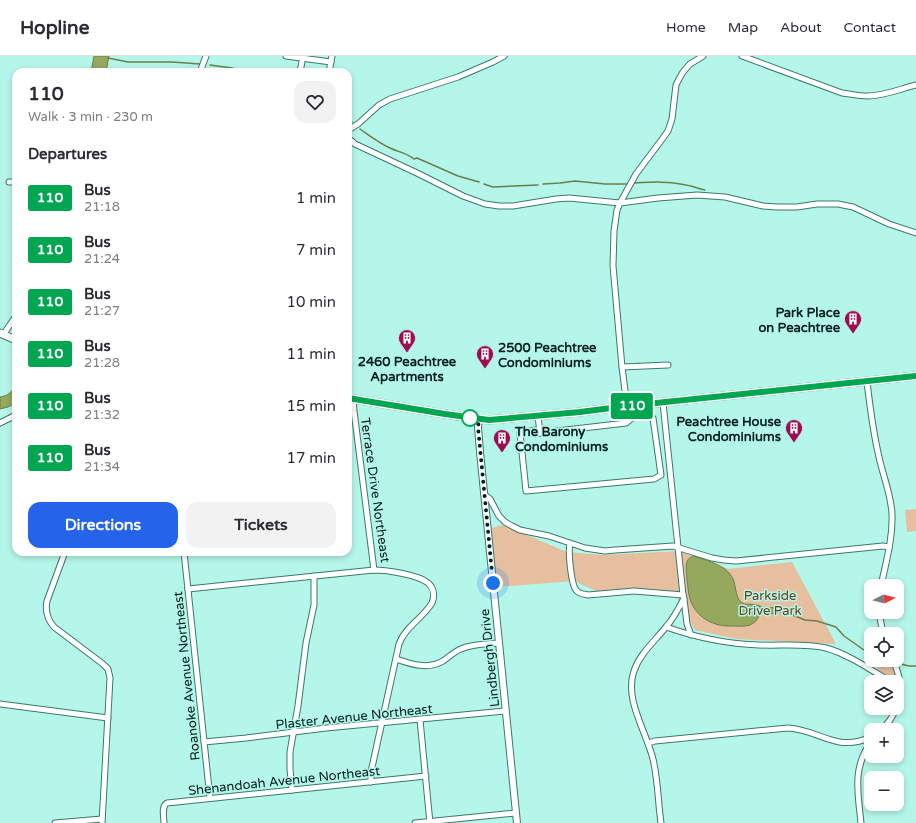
<!DOCTYPE html>
<meta charset="utf-8">
<style>
:root{--surface:#fff;--page:#f2f2f3;--text:#2b2b33;--muted:#7c7c81;--line:#e1e1e2;--accent:#2563eb}
body{margin:0;font-family:"Varela Round",sans-serif;background:var(--page);color:var(--text);height:100vh;display:flex;flex-direction:column;font-size:15px;white-space:nowrap}
*{box-sizing:border-box;margin:0}
p{font-size:13px;color:var(--muted)}
.icon{flex:none;width:22px;height:22px;fill:none;stroke:currentColor;stroke-width:2;stroke-linecap:round;stroke-linejoin:round}
.map{position:relative;flex:1;overflow:hidden}
.sheet{position:absolute;left:12px;top:12px;width:340px;height:488px;display:flex;flex-direction:column;background:var(--surface);border-radius:12px;box-shadow:0 2px 6px #0003}
.sheet>*{flex:none}
.badge{padding:0 8px;border-radius:3px;font-size:14px;line-height:26px}
.needle{width:26px;rotate:84deg}
.fabs{position:absolute;left:864px;top:523px;display:grid;gap:8px}
.fabs a{display:grid;place-items:center;width:40px;height:40px;border-radius:8px;background:var(--surface);box-shadow:0 2px 6px #0003;font-size:20px}
.you{position:absolute;width:20px;height:20px;margin:-10px;border:3px solid #fff;border-radius:50%;background:#1a73e8;box-shadow:0 0 0 6px #1a73e833}
.map>.badge{position:absolute;translate:-50% -50%;box-shadow:0 0 0 2px #fff}
h2{padding:0 16px;font-size:15px;line-height:36px}
.round{display:grid;place-items:center;flex:none;width:42px;height:42px;border-radius:12px;background:var(--page)}
.summary{display:flex;align-items:center;justify-content:space-between;height:68px;padding:0 16px}
h1{font-size:19px;font-weight:700;line-height:30px}
.button{display:flex;gap:8px;margin-top:auto;padding:8px 16px}
.button a{flex:1;height:46px;border-radius:12px;background:var(--accent);color:#fff;font-size:16px;font-weight:700;line-height:46px;text-align:center}
.button a+a{background:var(--page);color:var(--text)}
ul{padding:0;list-style:none}
li{display:flex;align-items:center;gap:12px;height:52px;padding:0 16px}
li div{flex:1}
li b{display:block;font-size:15px}
li em{font-style:normal}
li .badge{min-width:44px;font-weight:700;text-align:center}
header{display:flex;align-items:center;gap:24px;box-sizing:border-box;height:56px;padding:0 20px;background:var(--surface);border-bottom:1px solid var(--line)}
header strong{font-size:19px}
nav{display:flex;gap:22px;margin-inline-start:auto;font-size:14px}
.map>svg:first-child{display:block}
.green{fill:#e5bf9e}
.water{fill:#94a95e;stroke:#69804a}
.lines{fill:none;stroke-linecap:round;stroke-linejoin:round}
.stream{stroke:#69804a;stroke-width:1.5}
.minor-casing{stroke:#3a796f;stroke-width:7}
.major-casing{stroke:#3a796f;stroke-width:8}
.highway-casing{stroke:#3a796f;stroke-width:9}
.minor{stroke:#fff;stroke-width:5}
.major{stroke:#fff;stroke-width:6}
.highway{stroke:#fff;stroke-width:7}
.line-casing{stroke:#fff;stroke-width:9}
.line{stroke:#00a651;stroke-width:6}
.walk{stroke:#051f1c;stroke-width:4;stroke-dasharray:0 7.2}
.stop-dot{fill:#fff;stroke:#00a651;stroke-width:2}
.labels{text-anchor:middle;stroke-width:3;stroke-linejoin:round;paint-order:stroke}
.poi-label{font-size:13px;font-weight:bold;fill:#051f1c;stroke:#b5f6ea;text-anchor:end}
.street-label{font-size:13px;fill:#051f1c;stroke:#b5f6ea}
.park-label{font-size:13px;fill:#683f15;stroke:#b5f6ea}
</style>
<header>
<strong>Hopline</strong>
<nav><a>Home</a><a>Map</a><a>About</a><a>Contact</a></nav>
</header>
<div class="map">
<svg width="916" height="767" viewBox="0 0 916 767">
<rect width="100%" height="100%" fill="#b5f6ea"/>
<g class="green">
<path d="M 916,453 L 916,475 L 907,476 L 905,454 Z"/>
<path d="M 503,469 L 567,496 L 602,499 L 679,495 L 729,513 L 792,506 L 836,588 L 736,583 L 695,574 L 674,536 L 596,535 L 574,525 L 497,531 L 491,472 Z"/>
<path d="M 880,607 L 886,611 L 894,611 L 898,627 L 876,616 Z"/>
</g>
<g class="water">
<path d="M 94,0 L 109,0 L 106,16 L 91,16 Z"/>
<path d="M 16,330 L 16,347 L 8,351 L 0,353 L 0,341 C 8,340 11,336 16,330 Z"/>
<path d="M 694,500 C 708,505 730,510 734,526 C 736,532 736,542 741,546 C 746,550 750,547 756,549 C 759,549 761,551 764,552 C 769,552 772,551 777,552 L 779,556 L 777,558 L 762,557 C 758,560 757,566 752,568 C 747,571 739,570 733,570 C 714,571 696,562 690,543 C 688,537 688,530 687,524 C 687,519 685,511 687,506 C 688,502 691,501 694,500 Z"/>
</g>
<g class="lines">
<g class="stream">
<path d="M 108,2 L 128,6 L 172,6 L 200,8"/>
<path d="M 210,9 L 232,12 L 247,16"/>
<path d="M 348,62 L 352,66"/>
<path d="M 360,73 C 370,80 379,87 390,92 C 398,96 407,97 414,103 L 417,102 L 458,120 L 479,126"/>
<path d="M 634,127 C 652,126 669,125 686,129 C 693,130 699,133 705,134"/>
<path d="M 484,128 L 493,131 L 538,129"/>
<path d="M 543,128 L 560,127 L 575,125 L 605,128 L 627,128"/>
<path d="M 779,556 L 785,556 L 805,564 L 817,565 L 836,571 L 844,580 L 871,599"/>
<path d="M 878,604 L 886,609 L 893,609"/>
<path d="M 901,608 L 909,610 L 916,610"/>
</g>
<g class="minor-casing">
<g id="minor">
<path d="M 286,0 L 331,6"/>
<path d="M 742,0 L 842,37 C 851,38 859,40 867,40 C 884,40 900,33 916,29"/>
<path d="M 200,16 L 206,0"/>
<path d="M 300,16 L 303,0"/>
<path d="M 329,16 L 332,0"/>
<path d="M 348,74 L 358,68 L 379,49 L 390,43 L 458,21 L 493,6 L 504,0"/>
<path d="M 348,82 L 355,88 L 417,117 L 463,140 L 485,148 L 499,150 L 513,150 L 556,143 L 569,142 L 620,147 L 658,142 L 697,139 L 725,141 L 763,150 L 777,151 L 797,151 L 817,148 L 838,148 L 853,151 L 889,168 L 916,177"/>
<path d="M 9,126 L 16,126"/>
<path d="M 3,279 L 16,260"/>
<path d="M 622,311 L 668,309"/>
<path d="M 867,326 C 870,351 873,376 879,401 C 883,420 891,438 892,458 C 893,482 886,506 881,530"/>
<path d="M 353,343 L 354,355 L 374,514"/>
<path d="M 627,350 L 622,311 L 613,210 L 614,175 L 617,154 L 620,147 L 636,118 L 663,82 L 668,75 L 672,63 L 676,29 L 679,23 L 683,16 L 690,8 L 703,0"/>
<path d="M 538,360 L 540,377"/>
<path d="M 644,360 L 653,362 L 661,419 L 654,423 L 526,435 L 520,377 L 536,374 L 540,377 L 626,367 L 632,362 Z"/>
<path d="M 0,367 L 16,359"/>
<path d="M 485,439 L 490,443 L 499,460 L 505,466 L 512,470 L 520,474 L 549,480 L 585,492 L 605,495 L 615,494 L 673,490 L 712,502 L 724,504 L 736,505 L 883,490 L 889,491"/>
<path d="M 570,488 C 568,495 571,528 576,534 C 579,538 583,538 588,539 L 634,535 L 683,539"/>
<path d="M 65,496 L 47,545 C 45,555 47,563 54,571 L 103,608 L 108,613 L 110,622 L 102,767"/>
<path d="M 184,496 L 210,742"/>
<path d="M 188,533 L 374,514 C 387,514 419,519 428,527 C 434,532 435,540 432,547 C 423,562 405,571 399,588 L 371,716 L 371,726"/>
<path d="M 684,543 L 687,568 L 691,579"/>
<path d="M 879,556 L 883,578"/>
<path d="M 666,571 C 695,581 728,588 759,589 C 781,590 804,587 826,592 C 848,598 871,614 891,626"/>
<path d="M 396,603 C 411,608 428,614 443,605 C 449,601 455,595 461,593 C 471,588 487,588 498,587"/>
<path d="M 893,604 C 900,619 903,635 897,651"/>
<path d="M 0,648 L 108,662"/>
<path d="M 420,664 L 430,767"/>
<path d="M 882,674 L 890,664 L 897,652"/>
<path d="M 204,686 L 246,682 L 326,672 L 505,655"/>
<path d="M 648,687 L 655,685 L 788,672 C 821,674 836,697 871,681"/>
<path d="M 292,734 L 290,713 L 290,696 L 298,650 L 306,587 L 314,549 L 314,520"/>
<path d="M 55,767 L 102,763"/>
<path d="M 164,767 C 164,760 161,751 167,747 L 426,720"/>
<path d="M 415,767 L 516,757"/>
<path d="M 661,767 C 658,746 658,724 653,703 C 646,675 624,643 634,615 C 640,597 655,585 666,571 C 674,562 679,552 684,542 L 683,539 L 663,347"/>
<path d="M 861,767 C 858,737 852,712 871,686"/>
</g>
</g>
<g class="major-casing">
<path id="major" d="M 479,363 L 478,371 L 480,396 L 517,767"/>
</g>
<g class="highway-casing">
<g id="highway">
<path d="M 0,277 L 16,284"/>
<path d="M 348,342 L 445,358 L 479,363 L 489,364 L 580,356 L 627,350 L 916,320"/>
</g>
</g>
<use href="#minor" class="minor"/>
<use href="#major" class="major"/>
<use href="#highway" class="highway"/>
</g>
<g class="lines">
<g class="line-casing">
<path id="line" d="M 348,342 L 445,358 L 489,364 L 580,356 L 627,350 L 916,320"/>
</g>
<use href="#line" class="line"/>
<path class="walk" d="M 470,362 L 479,363 L 478,371 L 493,527"/>
</g>
<defs>
<g id="building-pin" transform="scale(0.9)"><path d="M0 17L-7.5 6A9.5 9.5 0 1 1 7.5 6Z" fill="#a00a50" stroke="#b5f6ea"/><path d="M-4-6H4V6H1V3H-1V6H-4ZM-2.5-4.3h1.7v1.8h-1.7ZM.8-4.3h1.7v1.8H.8ZM-2.5-1h1.7V.8h-1.7ZM.8-1h1.7V.8H.8Z" fill="#fff"/></g>
</defs>
<g fill-rule="evenodd">
<use href="#building-pin" x="853" y="263"/>
<use href="#building-pin" x="407" y="282"/>
<use href="#building-pin" x="485" y="298"/>
<use href="#building-pin" x="794" y="372"/>
<use href="#building-pin" x="502" y="382"/>
</g>
<circle class="stop-dot" cx="470" cy="362" r="8"/>
<g class="labels">
<g class="poi-label">
<text x="840" y="261">Park Place<tspan x="840" dy="15">on Peachtree</tspan></text>
<text x="498" y="296" text-anchor="start">2500 Peachtree<tspan x="498" dy="15">Condominiums</tspan></text>
<text x="407" y="310" text-anchor="middle">2460 Peachtree<tspan x="407" dy="15">Apartments</tspan></text>
<text x="781" y="370">Peachtree House<tspan x="781" dy="15">Condominiums</tspan></text>
<text x="515" y="380" text-anchor="start">The Barony<tspan x="515" dy="15">Condominiums</tspan></text>
</g>
<g class="street-label">
<text transform="translate(376 434) rotate(82)" y="5">Terrace Drive Northeast</text>
<text transform="translate(489 602) rotate(-96)" y="5">Lindbergh Drive</text>
<text transform="translate(186 620) rotate(-96)" y="5">Roanoke Avenue Northeast</text>
<text transform="translate(354 660) rotate(-6)" y="5">Plaster Avenue Northeast</text>
<text transform="translate(284 724) rotate(-6)" y="5">Shenandoah Avenue Northeast</text>
</g>
<g class="park-label">
<text x="770" y="544">Parkside<tspan x="770" dy="15">Drive Park</tspan></text>
</g>
</g>
</svg>
<div class="fabs">
<a><svg class="needle" viewBox="-14 -14 28 28"><path d="M0-13l5 13h-10z" fill="#e53935"/><path d="M0 13l5-13h-10z" fill="#7c7c81"/></svg></a>
<a><svg class="icon" aria-label="locate" viewBox="0 0 24 24"><circle cx="12" cy="12" r="6"/><path d="M12 2v4M12 18v4M2 12h4M18 12h4"/></svg></a>
<a><svg class="icon" aria-label="layers" viewBox="0 0 24 24"><path d="M12 4l9 5-9 5-9-5zM3 14l9 5 9-5"/></svg></a>
<a>+</a>
<a>−</a>
</div>
<div class="you" style="left:493px;top:527px"></div>
<b class="badge" style="left:632px;top:350px;background:#00a651;color:#fff">110</b>
<section class="sheet">
<div class="summary"><div><h1>110</h1><p>Walk · 3 min · 230 m</p></div><a class="round"><svg class="icon" aria-label="heart" viewBox="0 0 24 24"><path d="M12 20l-8-8c-3-5 5-10 8-4 3-6 11-1 8 4z"/></svg></a></div>
<h2>Departures</h2>
<ul>
<li><span class="badge" style="background:#00a651;color:#fff">110</span><div><b>Bus</b><p>21:18</p></div><em>1 min</em></li>
<li><span class="badge" style="background:#00a651;color:#fff">110</span><div><b>Bus</b><p>21:24</p></div><em>7 min</em></li>
<li><span class="badge" style="background:#00a651;color:#fff">110</span><div><b>Bus</b><p>21:27</p></div><em>10 min</em></li>
<li><span class="badge" style="background:#00a651;color:#fff">110</span><div><b>Bus</b><p>21:28</p></div><em>11 min</em></li>
<li><span class="badge" style="background:#00a651;color:#fff">110</span><div><b>Bus</b><p>21:32</p></div><em>15 min</em></li>
<li><span class="badge" style="background:#00a651;color:#fff">110</span><div><b>Bus</b><p>21:34</p></div><em>17 min</em></li>
</ul>
<div class="button"><a>Directions</a><a>Tickets</a></div>
</section>
</div>
